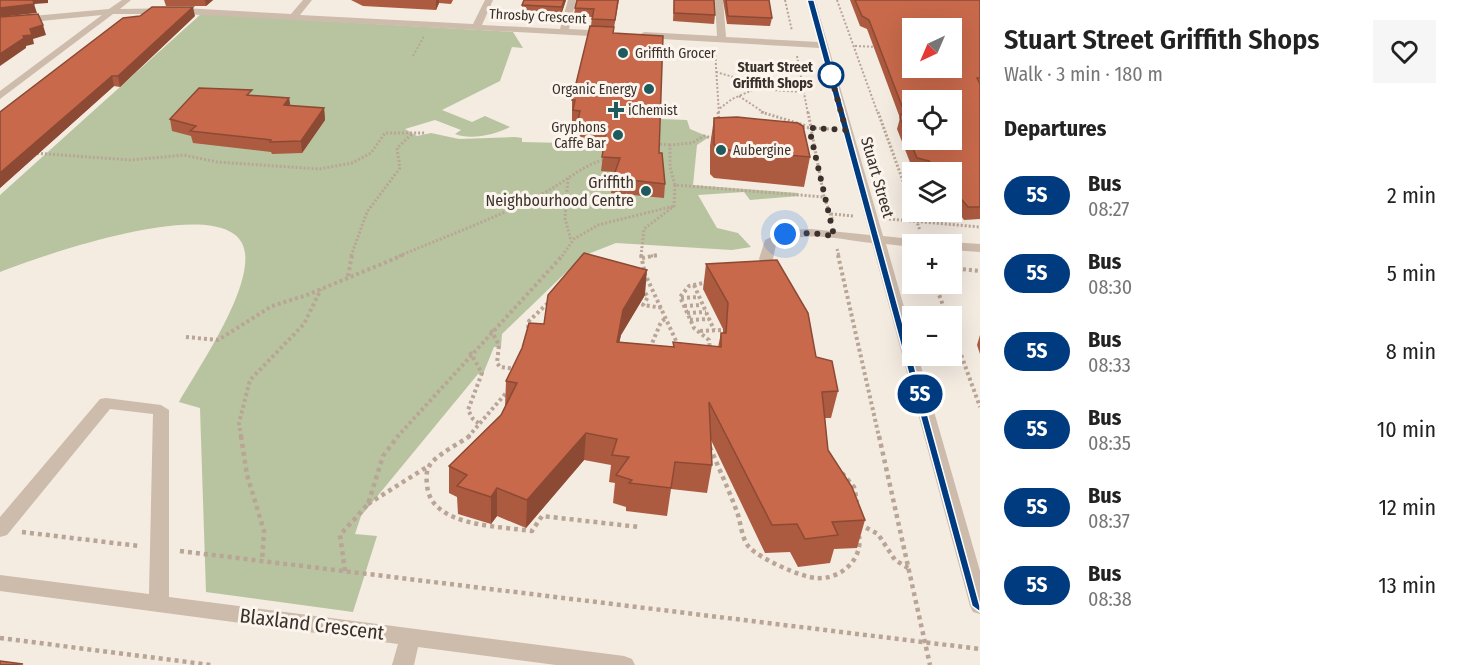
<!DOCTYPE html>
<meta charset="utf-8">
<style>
:root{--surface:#fff;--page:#f6f6f6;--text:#222;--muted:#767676}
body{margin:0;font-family:"Fira Sans Condensed",sans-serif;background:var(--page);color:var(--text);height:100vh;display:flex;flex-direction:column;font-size:22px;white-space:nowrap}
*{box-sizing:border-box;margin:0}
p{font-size:20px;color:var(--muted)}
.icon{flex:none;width:33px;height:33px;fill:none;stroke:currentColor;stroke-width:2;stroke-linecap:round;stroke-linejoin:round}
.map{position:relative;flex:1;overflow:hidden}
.drawer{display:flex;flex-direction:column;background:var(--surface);width:480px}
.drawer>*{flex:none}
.badge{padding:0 12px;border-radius:20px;font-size:21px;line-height:39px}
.needle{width:39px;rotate:224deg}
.buttons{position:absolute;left:902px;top:18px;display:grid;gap:12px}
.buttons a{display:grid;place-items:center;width:60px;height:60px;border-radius:0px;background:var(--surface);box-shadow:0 6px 24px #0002;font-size:30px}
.you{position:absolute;width:30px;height:30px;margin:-15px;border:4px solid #fff;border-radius:50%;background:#1a73e8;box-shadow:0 0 0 9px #1a73e833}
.map>.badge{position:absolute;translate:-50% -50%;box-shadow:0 0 0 3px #fff}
h2{padding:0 24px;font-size:22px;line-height:54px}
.round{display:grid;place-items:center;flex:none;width:63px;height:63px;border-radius:0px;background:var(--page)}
.summary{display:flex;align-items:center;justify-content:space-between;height:102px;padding:0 24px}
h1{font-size:28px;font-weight:600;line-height:45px}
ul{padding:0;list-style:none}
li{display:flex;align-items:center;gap:18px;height:78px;padding:0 24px}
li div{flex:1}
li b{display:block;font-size:22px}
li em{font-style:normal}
li .badge{min-width:66px;font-weight:700;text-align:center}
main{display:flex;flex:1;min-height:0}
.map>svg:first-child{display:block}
.green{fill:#b8c4a0}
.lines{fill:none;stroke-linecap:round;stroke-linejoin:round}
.path-far3{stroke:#b9a596;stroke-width:2;stroke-dasharray:2 2;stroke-linecap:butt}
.path-far2{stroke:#b9a596;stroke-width:3;stroke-dasharray:2 2;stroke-linecap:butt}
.path-far1{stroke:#b9a596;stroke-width:4;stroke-dasharray:3 3;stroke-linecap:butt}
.path{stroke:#b9a596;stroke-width:4.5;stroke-dasharray:4 4;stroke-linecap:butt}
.minor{fill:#cdbbac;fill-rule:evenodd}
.wall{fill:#ac5a40}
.shaded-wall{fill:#8c4a34}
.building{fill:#c8694b;stroke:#8c4a34;stroke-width:1.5;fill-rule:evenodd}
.line{fill:#003b80;stroke:#fff;stroke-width:1.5}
.walk{stroke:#3b302b;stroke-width:6;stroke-dasharray:0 10.8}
.poi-dot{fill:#1f5a5e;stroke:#fbf5ee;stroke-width:2}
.stop-dot{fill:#fff;stroke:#003b80;stroke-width:3}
.labels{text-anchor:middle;stroke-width:6;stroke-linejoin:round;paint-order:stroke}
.far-street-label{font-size:14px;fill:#3b302b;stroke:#fbf5ee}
.far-poi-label{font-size:14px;fill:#3b302b;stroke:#fbf5ee;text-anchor:start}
.far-stop-label{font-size:14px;font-weight:bold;fill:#3b302b;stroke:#fbf5ee;text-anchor:end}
.street-label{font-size:16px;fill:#3b302b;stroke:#fbf5ee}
.poi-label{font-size:16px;fill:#3b302b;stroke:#fbf5ee;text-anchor:end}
.near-street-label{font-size:20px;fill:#3b302b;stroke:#fbf5ee}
</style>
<main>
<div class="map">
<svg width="980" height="665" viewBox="0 0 980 665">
<rect width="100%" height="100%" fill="#f4ebe1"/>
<path class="green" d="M 201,14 L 513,32 L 523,48 L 512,47 L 500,81 L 442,110 L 472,122 L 485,116 L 510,127 C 495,135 470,140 455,134 L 461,130 L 435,120 L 405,129 L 417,136 L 431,133 L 459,139 L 515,137 L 522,138 L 522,142 L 564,143 L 569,137 L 658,143 L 659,119 L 687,120 L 690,129 L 709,137 L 697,145 L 693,185 L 798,193 L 799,196 L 750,200 L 744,192 L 698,195 L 717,228 L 738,233 L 751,247 L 732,250 L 616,243 L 583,256 L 502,334 L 501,347 L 494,347 L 483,374 L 478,374 L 361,516 L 355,534 L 377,536 L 353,612 L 206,592 L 200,408 L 179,402 C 199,367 250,293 245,253 C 237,185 36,258 0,272 L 0,195 Z"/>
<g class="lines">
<g class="path-far3">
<path d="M 785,0 L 792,31"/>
<path d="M 837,0 L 878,114"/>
<path d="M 855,46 L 878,47"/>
<path d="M 715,51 L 719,114"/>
<path d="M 413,56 L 424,36"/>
<path d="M 797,56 L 808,114"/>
<path d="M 716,72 L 754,83 L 755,89 L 732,99 L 719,109"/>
<path d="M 755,89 L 805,92"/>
<path d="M 739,96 L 766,114"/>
</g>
<g class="path-far2">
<path d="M 718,112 L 719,121"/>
<path d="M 761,112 L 807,126"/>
<path d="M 808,112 L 824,197 L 833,221"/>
<path d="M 878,112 L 912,206"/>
<path d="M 799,127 L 830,129"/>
<path d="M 656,144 L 670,145"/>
<path d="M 33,153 L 131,160 L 184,155 L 217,162 L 319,169 L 352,163 L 371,153 L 385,133 L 426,133"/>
<path d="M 568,178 L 565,218 L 571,241"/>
<path d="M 675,185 L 670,167 L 670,145 L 692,143 L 704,136 L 716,139"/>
<path d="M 914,212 L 920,231"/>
<path d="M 831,214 L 854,216"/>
<path d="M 889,219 L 980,227"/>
<path d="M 837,249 L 839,256"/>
<path d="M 351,256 L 367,212 L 400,168 L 397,148 L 413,133"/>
<path d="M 399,256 C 447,236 496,218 542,194 C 564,183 582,165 606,159"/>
<path d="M 562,256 L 574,239 L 598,225 L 674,206"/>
<path d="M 641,256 L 644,229 L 674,206 L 675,185 L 824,197"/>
<path d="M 651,256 L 658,255"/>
</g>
<g class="path-far1">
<path d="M 641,255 L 645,274 L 678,345"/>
<path d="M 838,255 L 879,437"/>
<path d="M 642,258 L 658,255"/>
<path d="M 951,268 L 980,271"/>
<path d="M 348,276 L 352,255"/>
<path d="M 708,282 L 689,286 L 680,297 L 694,328 L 709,340 L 710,351"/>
<path d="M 935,284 L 947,316"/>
<path d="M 694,285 L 714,330"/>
<path d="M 642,288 L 648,297 L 643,305 L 663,308"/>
<path d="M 681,298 L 699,297"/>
<path d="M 684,306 L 702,305"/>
<path d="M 687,313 L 706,312"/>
<path d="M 690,320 L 709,319"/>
<path d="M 951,327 L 980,407"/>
<path d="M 528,328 L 529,321 L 549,302"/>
<path d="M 491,330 L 499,345 L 497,363 L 500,367 L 516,369"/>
<path d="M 700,331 L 721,330"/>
<path d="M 186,337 L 218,340 L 272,306 L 307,295 L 403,255"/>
<path d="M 650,348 L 661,322 L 666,318"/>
<path d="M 470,352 L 482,373 L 468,410 L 473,419 L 481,425"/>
<path d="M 241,437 L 239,423 L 250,380 L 304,324 L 321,289"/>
<path d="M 397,437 L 563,255"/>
<path d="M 468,437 L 507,392"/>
</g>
<g class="path">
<path d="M 241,436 L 247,475 L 264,531 L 262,561"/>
<path d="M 470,436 C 458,444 442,452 432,462 C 426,469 426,476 427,484 C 429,527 499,526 532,531 L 542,516 L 639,527"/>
<path d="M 879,436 L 930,665"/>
<path d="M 710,447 C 719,469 729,490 737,512 C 741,522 741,538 749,547 C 759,558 800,577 816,578 C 840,580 863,560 859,536"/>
<path d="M 842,473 L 854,487 L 857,502"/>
<path d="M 368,504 L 430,465"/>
<path d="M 859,524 L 878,534 L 895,560 L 908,568"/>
<path d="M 22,532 L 139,546"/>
<path d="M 180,551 L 980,649"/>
<path d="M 345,571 L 340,535 L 368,504 L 383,456 L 398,436"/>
<path d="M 0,638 L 211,665"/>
</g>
<g class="minor">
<path d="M 122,0 L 131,0 L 120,9 L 183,8 L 291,14 L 303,0 L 312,0 L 300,15 L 473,24 L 485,0 L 493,0 L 482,25 L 560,29 L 568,0 L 576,0 L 569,29 L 608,31 L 613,34 L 608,37 L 183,14 L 113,14 L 0,99 L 0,91 L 102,15 L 0,25 L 0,19 L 109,9 Z"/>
<path d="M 715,0 L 723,0 L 726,37 L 818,42 L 807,0 L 815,0 L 883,236 L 921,240 L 928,244 L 912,244 L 912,247 L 886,244 L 912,335 L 912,356 L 918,356 L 980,571 L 980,614 L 973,612 L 970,606 L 872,243 C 842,240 803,229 776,245 L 773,259 L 784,278 L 777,282 L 772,281 L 759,259 L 765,240 L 785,230 L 811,229 L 870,235 L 820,48 L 644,38 L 639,35 L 644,32 L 717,36 Z"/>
<path d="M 951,242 L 980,244 L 980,252 L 951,250 L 951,244 L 945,244 Z"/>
<path d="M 106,398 L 161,405 L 169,410 L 169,597 L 624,656 L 632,659 L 635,665 L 556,665 L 418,647 L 414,665 L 392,665 L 398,644 L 0,591 L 0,575 L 149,594 L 153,414 L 110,409 L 7,535 L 0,537 L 0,517 L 100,399 Z"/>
</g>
</g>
<g class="wall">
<path d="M 164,0 L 213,0 L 206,6 L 166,6 Z"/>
<path d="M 351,0 L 453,0 L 451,4 L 439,3 L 436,10 L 363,6 Z"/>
<path d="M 566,0 L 561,15 L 522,13 L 522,5 Z"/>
<path d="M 577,0 L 619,0 L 613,33 L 659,153 L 665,184 L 664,198 L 611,193 L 613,178 L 615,172 L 601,171 L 605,139 L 576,137 L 577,124 L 572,124 L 572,100 L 591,26 L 592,17 L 574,16 L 575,8 Z"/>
<path d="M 674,0 L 714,0 L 715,15 L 714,24 L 673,21 Z"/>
<path d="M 723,0 L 769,0 L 772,18 L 770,26 L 727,24 Z"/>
<path d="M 850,0 L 980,0 L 980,219 L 964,220 L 951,203 L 951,172 L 926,172 L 913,170 L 897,129 L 900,118 L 867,29 L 860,26 Z"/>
<path d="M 195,16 L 120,87 L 114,86 L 0,188 L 0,112 Z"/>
<path d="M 289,98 L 290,106 L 324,108 L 325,120 L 302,153 L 272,154 L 271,152 L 193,143 L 191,136 L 172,131 L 170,119 Z"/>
<path d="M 714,118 L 810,157 L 804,187 L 714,178 L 710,174 L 710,146 Z"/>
<path d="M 706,264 L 816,357 L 838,391 L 831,418 L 825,418 L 828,450 L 865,520 L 857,548 L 834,549 L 830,563 L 798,567 L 790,552 L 765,553 L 711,440 L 712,465 L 707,493 L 671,489 L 667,516 L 626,511 L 626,507 L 613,503 L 615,483 L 609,482 L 611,465 L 584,460 L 526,528 L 497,516 L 491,524 L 458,514 L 457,497 L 449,493 L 449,466 L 501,415 L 505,407 L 506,381 L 544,324 L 645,295 L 621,335 L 619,342 L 673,347 L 673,342 L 718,347 L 721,333 L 723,333 L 723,329 L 703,289 Z"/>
<path d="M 980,335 L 980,354 L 977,345 Z"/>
</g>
<g class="shaded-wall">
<path d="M 32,0 L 48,0 L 48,3 L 34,4 L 37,13 L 0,17 L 0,8 Z"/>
<path d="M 205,0 L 213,0 L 206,6 Z"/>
<path d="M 436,0 L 439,0 L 439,3 L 436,10 Z"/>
<path d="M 564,0 L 566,0 L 561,15 L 562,7 Z"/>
<path d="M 193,7 L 195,16 L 120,87 L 118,76 Z"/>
<path d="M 43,25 L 46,35 L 33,39 L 34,44 L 26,46 L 26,48 L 0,66 L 0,54 L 23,36 L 30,29 Z"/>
<path d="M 112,76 L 114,86 L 0,188 L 0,173 Z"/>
<path d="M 289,98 L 291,109 L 284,105 Z"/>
<path d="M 324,108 L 325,120 L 302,153 L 301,141 Z"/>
<path d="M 647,270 L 645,295 L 621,335 L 614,368 L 617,342 L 623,310 Z"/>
<path d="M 586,433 L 584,460 L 526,528 L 527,500 Z"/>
<path d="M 497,488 L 497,516 L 491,524 L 491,497 Z"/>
</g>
<g class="building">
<path d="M 0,0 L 33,0 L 34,4 L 0,8 Z"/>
<path d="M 524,0 L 564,0 L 562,7 L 522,5 Z"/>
<path d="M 577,0 L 618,0 L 615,20 L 592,19 L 594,9 L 575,8 Z"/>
<path d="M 674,0 L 714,0 L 715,15 L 674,13 Z"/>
<path d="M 726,0 L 769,0 L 772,18 L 728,16 Z"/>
<path d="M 855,0 L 980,0 L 980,78 L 977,78 L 980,84 L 980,207 L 968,207 L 951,187 L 951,172 L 939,172 L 929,161 L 917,158 L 900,118 L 901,114 L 905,114 L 869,20 L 862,16 ZM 912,28 L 951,28 L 951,68 L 912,68 ZM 912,100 L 951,100 L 951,140 L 912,140 Z"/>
<path d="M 152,7 L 193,7 L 118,76 L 112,76 L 0,173 L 0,112 L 123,18 L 140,16 Z"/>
<path d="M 38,14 L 43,25 L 30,29 L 32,35 L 23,36 L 24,38 L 0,54 L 0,17 Z"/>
<path d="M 590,26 L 614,27 L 613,33 L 663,36 L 659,153 L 662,153 L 665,184 L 613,178 L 620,158 L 602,157 L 607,126 L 577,124 L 580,111 L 573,110 L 575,100 L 572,100 Z"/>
<path d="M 199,88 L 252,90 L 247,95 L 289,98 L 284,105 L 324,108 L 301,141 L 270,142 L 271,140 L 190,131 L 196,126 L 170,119 Z"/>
<path d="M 737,117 L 798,123 L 803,126 L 810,157 L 718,149 L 714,144 L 714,118 Z"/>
<path d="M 584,253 L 647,270 L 623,310 L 617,342 L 674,347 L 673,342 L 721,347 L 721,333 L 726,333 L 728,303 L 706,264 L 777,260 L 808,313 L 816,357 L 832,361 L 838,391 L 822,392 L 828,450 L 852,487 L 865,520 L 832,522 L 838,535 L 805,539 L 797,524 L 772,525 L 709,402 L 712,465 L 675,462 L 671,488 L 629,483 L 632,480 L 616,475 L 629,457 L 612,455 L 617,439 L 586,433 L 527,500 L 497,488 L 491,497 L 457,486 L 467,475 L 449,466 L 501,415 L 517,383 L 506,381 L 522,348 L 529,323 L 544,324 L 548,295 Z"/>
<path d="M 0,661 L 23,664 L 0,665 Z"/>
</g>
<path class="line" d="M 807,0 L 814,0 L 980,606 L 980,612 L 972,606 Z"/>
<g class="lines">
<path class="walk" d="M 785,234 L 811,233 L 834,236 L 810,132 L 811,128 L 846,130 L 830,73 L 831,75"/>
</g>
<g class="poi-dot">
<circle cx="623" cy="53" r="6"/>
<circle cx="649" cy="89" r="6"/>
<path d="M613 101h6v6h6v6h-6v6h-6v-6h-6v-6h6z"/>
<circle cx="618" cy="135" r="6"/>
<circle cx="721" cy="150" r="6"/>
<circle cx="646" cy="191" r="6"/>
</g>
<circle class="stop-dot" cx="831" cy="75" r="12"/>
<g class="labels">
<g class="far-street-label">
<text transform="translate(538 16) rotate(3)" y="5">Throsby Crescent</text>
</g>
<g class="far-poi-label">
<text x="635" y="58">Griffith Grocer</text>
<text x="637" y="94" text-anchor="end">Organic Energy</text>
<text x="628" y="115">iChemist</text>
<text x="606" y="132" text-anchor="end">Gryphons<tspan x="606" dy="16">Caffe Bar</tspan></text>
<text x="733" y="155">Aubergine</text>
</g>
<g class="far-stop-label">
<text x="813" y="72">Stuart Street<tspan x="813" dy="16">Griffith Shops</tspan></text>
</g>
<g class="street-label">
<text transform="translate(878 177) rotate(74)" y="6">Stuart Street</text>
</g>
<g class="poi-label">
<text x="634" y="188">Griffith<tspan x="634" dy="18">Neighbourhood Centre</tspan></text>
</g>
<g class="near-street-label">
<text transform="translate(312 624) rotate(7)" y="7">Blaxland Crescent</text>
</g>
</g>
</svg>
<div class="buttons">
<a><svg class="needle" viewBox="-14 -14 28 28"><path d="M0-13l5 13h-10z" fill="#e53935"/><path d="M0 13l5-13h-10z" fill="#767676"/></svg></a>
<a><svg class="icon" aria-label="locate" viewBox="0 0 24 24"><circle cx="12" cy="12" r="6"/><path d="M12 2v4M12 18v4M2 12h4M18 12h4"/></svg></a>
<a><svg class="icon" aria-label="layers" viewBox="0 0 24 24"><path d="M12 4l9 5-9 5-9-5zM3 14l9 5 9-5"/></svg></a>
<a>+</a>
<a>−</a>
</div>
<div class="you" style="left:785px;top:234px"></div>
<b class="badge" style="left:920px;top:394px;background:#003b80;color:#fff">5S</b>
</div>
<section class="drawer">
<div class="summary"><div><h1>Stuart Street Griffith Shops</h1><p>Walk · 3 min · 180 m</p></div><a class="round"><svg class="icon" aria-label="heart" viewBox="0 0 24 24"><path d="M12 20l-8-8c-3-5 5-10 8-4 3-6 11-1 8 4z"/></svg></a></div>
<h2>Departures</h2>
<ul>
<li><span class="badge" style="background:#003b80;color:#fff">5S</span><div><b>Bus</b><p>08:27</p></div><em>2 min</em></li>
<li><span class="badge" style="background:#003b80;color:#fff">5S</span><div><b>Bus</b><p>08:30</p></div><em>5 min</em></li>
<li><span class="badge" style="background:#003b80;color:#fff">5S</span><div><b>Bus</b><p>08:33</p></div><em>8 min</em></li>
<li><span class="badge" style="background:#003b80;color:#fff">5S</span><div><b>Bus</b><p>08:35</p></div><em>10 min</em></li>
<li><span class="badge" style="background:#003b80;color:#fff">5S</span><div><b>Bus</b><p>08:37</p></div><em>12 min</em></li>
<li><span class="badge" style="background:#003b80;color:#fff">5S</span><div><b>Bus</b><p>08:38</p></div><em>13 min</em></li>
</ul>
</section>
</main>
